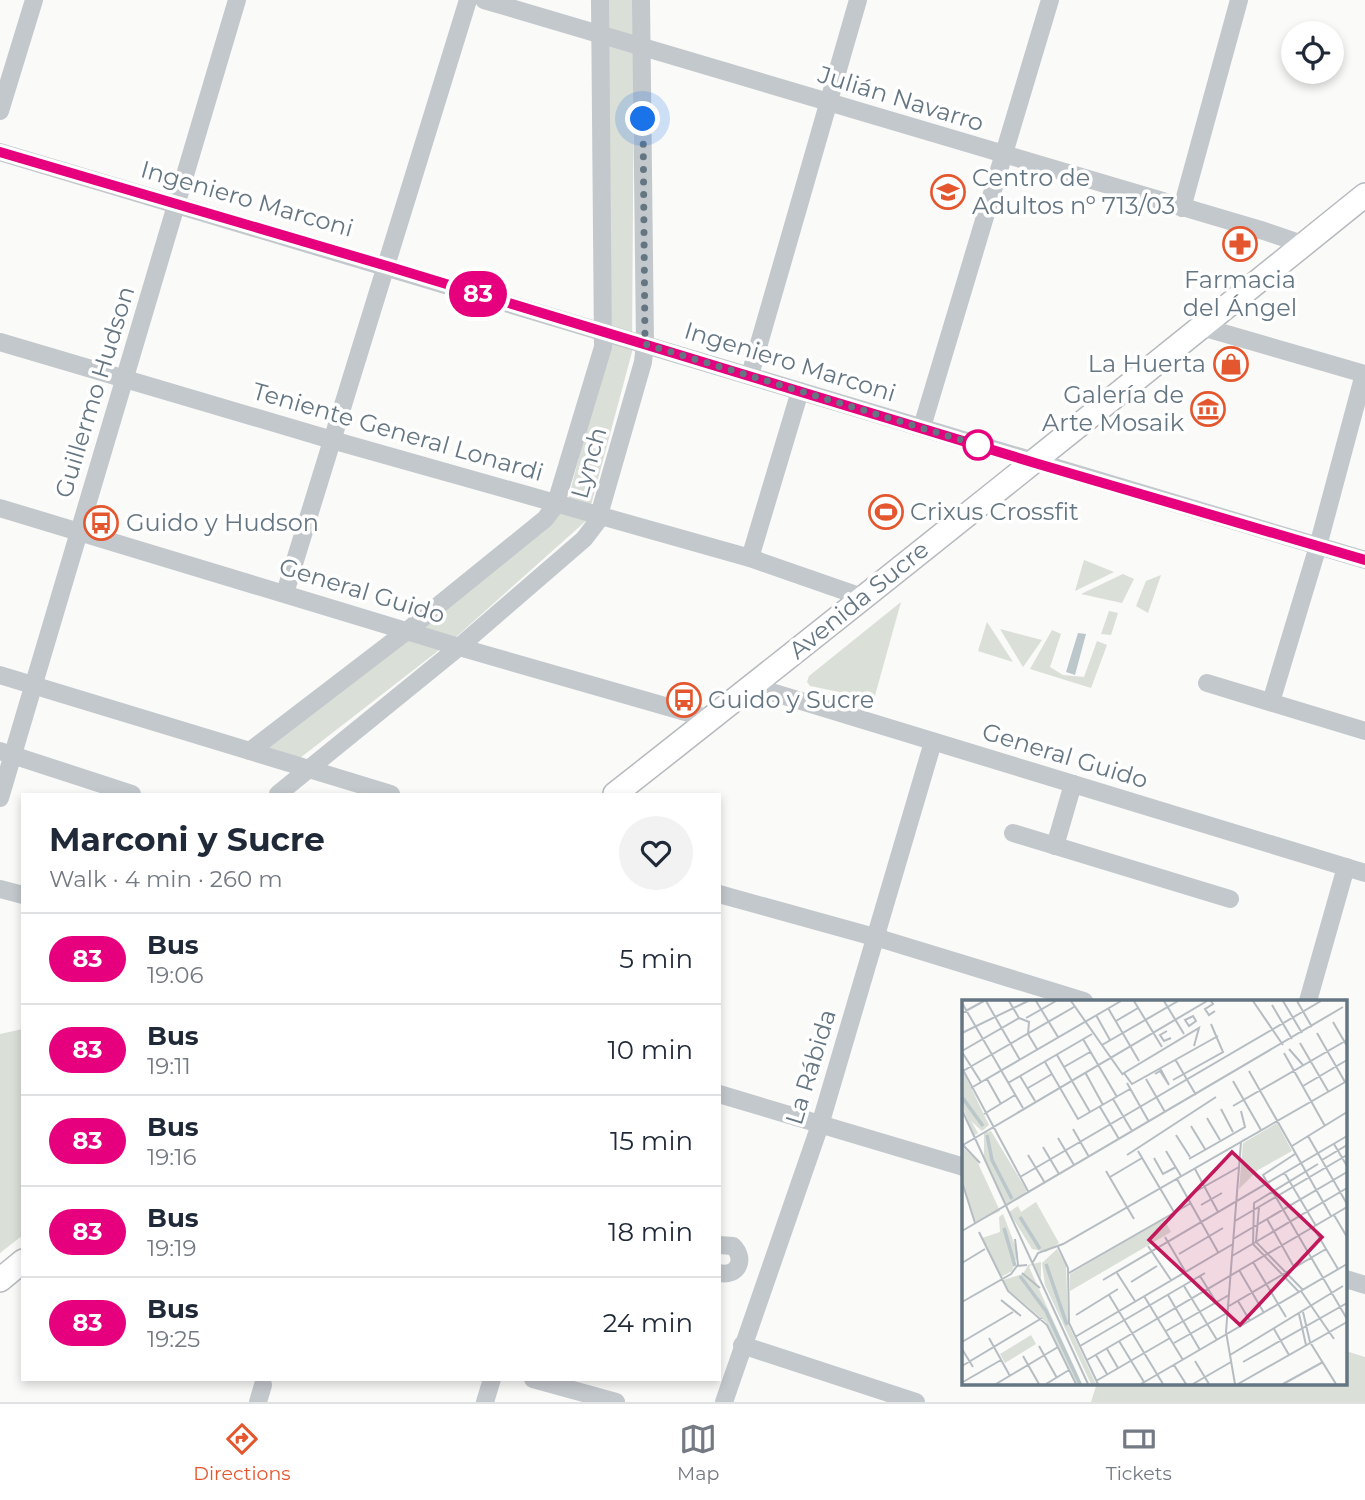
<!DOCTYPE html>
<meta charset="utf-8">
<style>
:root{--surface:#fff;--page:#f2f2f3;--text:#1f2937;--muted:#747a83;--line:#e0e1e3;--accent:#e4572e}
body{margin:0;font-family:Montserrat,sans-serif;background:var(--page);color:var(--text);height:100vh;display:flex;flex-direction:column;font-size:26px;white-space:nowrap}
*{box-sizing:border-box;margin:0}
p{font-size:23px;color:var(--muted)}
.icon{flex:none;width:38px;height:38px;fill:none;stroke:currentColor;stroke-width:2;stroke-linecap:round;stroke-linejoin:round}
.map{position:relative;flex:1;overflow:hidden}
.panel{position:absolute;left:21px;top:793px;width:700px;height:588px;display:flex;flex-direction:column;background:var(--surface);border-radius:0px;box-shadow:0 4px 10px #0003}
.panel>*{flex:none}
.badge{padding:0 14px;border-radius:23px;font-size:24px;line-height:46px}
.fabs{position:absolute;left:1281px;top:21px;display:grid;gap:14px}
.fabs a{display:grid;place-items:center;width:63px;height:63px;border-radius:50%;background:var(--surface);box-shadow:0 4px 10px #0003;font-size:35px}
.you{position:absolute;width:35px;height:35px;margin:-18px;border:5px solid #fff;border-radius:50%;background:#1a73e8;box-shadow:0 0 0 10px #1a73e833}
.map>.badge{position:absolute;translate:-50% -50%;box-shadow:0 0 0 4px #fff}
.round{display:grid;place-items:center;flex:none;width:74px;height:74px;border-radius:37px;background:var(--page)}
.head{display:flex;align-items:center;justify-content:space-between;height:119px;padding:0 28px}
h1{font-size:33px;font-weight:700;line-height:52px}
ul{padding:0;list-style:none}
li{display:flex;align-items:center;gap:21px;height:91px;padding:0 28px;border-top:2px solid var(--line)}
li div{flex:1}
li b{display:block;font-size:26px}
li em{font-style:normal}
li .badge{min-width:77px;font-weight:700;text-align:center}
.tabs{display:flex;justify-content:space-around;align-items:center;height:98px;border-top:2px solid var(--line);background:var(--surface);font-size:19px;color:var(--muted)}
.tabs a{display:grid;justify-items:center;gap:4px}
.tabs .selected{color:var(--accent)}
.map>svg:first-child{display:block}
.green{fill:#dadfd7}
.water{fill:#bbc7cb}
.lines{fill:none;stroke-linecap:round;stroke-linejoin:round}
.major-casing{stroke:#b5babe;stroke-width:26}
.minor{stroke:#c3c8cc;stroke-width:18}
.major{stroke:#fff;stroke-width:23}
.line-casing{stroke:#fff;stroke-width:16}
.line{stroke:#e6007e;stroke-width:10}
.walk{stroke:#657683;stroke-width:7;stroke-dasharray:0 12.6}
.stop-dot{fill:#fff;stroke:#e6007e;stroke-width:3.5}
.labels{text-anchor:middle;stroke-width:7;stroke-linejoin:round;paint-order:stroke}
.street-label{font-size:24px;fill:#657683;stroke:#fff}
.poi-label{font-size:24px;fill:#657683;stroke:#fff;text-anchor:start}
.inset-river{fill:none;stroke:#bbc7cb;stroke-width:3.5}
.inset-road{fill:none;stroke:#b5bdc2;stroke-width:2}
.view{fill:#c2185b;fill-opacity:0.15;stroke:#c2185b;stroke-width:3.5}
.inset-edge{fill:none;stroke:#657683;stroke-width:3.5}
</style>
<div class="map">
<svg width="1365" height="1402" viewBox="0 0 1365 1402">
<rect width="100%" height="100%" fill="#fafaf8"/>
<g class="green">
<path d="M 604,0 L 633,0 L 634,49 L 632,352 L 587,520 L 456,637 L 300,758 L 264,750 L 566,508 L 608,343 Z"/>
<path d="M 1084,560 L 1114,572 L 1075,591 Z"/>
<path d="M 1123,574 L 1134,579 L 1122,603 L 1081,594 Z"/>
<path d="M 1161,575 L 1148,613 L 1136,606 L 1146,581 Z"/>
<path d="M 901,602 L 874,699 L 810,686 L 807,682 L 809,676 Z"/>
<path d="M 1109,611 L 1118,613 L 1111,635 L 1101,634 Z"/>
<path d="M 987,622 L 1013,662 L 978,651 Z"/>
<path d="M 1000,629 L 1042,640 L 1023,667 Z"/>
<path d="M 1052,630 L 1061,634 L 1050,667 L 1063,675 L 1084,677 L 1097,641 L 1107,645 L 1091,688 L 1030,669 Z"/>
<path d="M 23,1029 L 23,1235 L 0,1253 L 0,1034 Z"/>
<path d="M 1346,1351 L 1365,1357 L 1365,1402 L 1091,1402 L 1097,1383 L 1346,1383 Z"/>
</g>
<path class="water" d="M 1078,633 L 1086,634 L 1075,675 L 1066,672 Z"/>
<g class="lines">
<g class="major-casing">
<g id="major">
<path d="M 615,794 C 866,597 1116,396 1365,195"/>
<path d="M 0,1280 L 23,1261"/>
</g>
</g>
<g class="minor">
<path d="M 484,0 L 1264,231 L 1305,245"/>
<path d="M 0,111 L 34,0"/>
<path d="M 0,152 L 1365,560"/>
<path d="M 1182,208 L 1239,0"/>
<path d="M 1202,327 L 1365,374"/>
<path d="M 0,342 L 332,440 L 750,558 L 862,597"/>
<path d="M 750,375 L 858,0"/>
<path d="M 922,427 L 1050,0"/>
<path d="M 0,508 L 459,647 L 710,719"/>
<path d="M 750,558 L 800,391"/>
<path d="M 285,593 L 468,0"/>
<path d="M 0,675 L 391,794"/>
<path d="M 1207,683 L 1365,731"/>
<path d="M 752,686 L 1365,873"/>
<path d="M 1271,702 L 1318,546 L 1364,374"/>
<path d="M 0,751 L 132,794"/>
<path d="M 250,751 L 408,630 L 545,519 L 555,506 L 603,347 L 600,0"/>
<path d="M 278,794 L 459,647 L 584,539 L 597,522 L 643,362 L 645,344 L 641,0"/>
<path d="M 0,798 L 237,0"/>
<path d="M 1013,833 L 1230,899"/>
<path d="M 1055,846 L 1073,784"/>
<path d="M 0,889 L 23,895"/>
<path d="M 719,894 L 885,940 L 1084,1001"/>
<path d="M 1308,1001 L 1346,867"/>
<path d="M 719,1094 L 964,1167"/>
<path d="M 719,1245 L 733,1246 C 746,1259 738,1277 719,1273"/>
<path d="M 1346,1279 L 1365,1285"/>
<path d="M 742,1345 L 916,1402"/>
<path d="M 533,1379 L 616,1402"/>
<path d="M 258,1402 L 263,1385"/>
<path d="M 485,1402 L 492,1379"/>
<path d="M 724,1402 L 820,1125 L 933,742"/>
</g>
<use href="#major" class="major"/>
</g>
<g class="lines">
<g class="line-casing">
<path id="line" d="M 0,152 L 387,266 L 1035,463 L 1365,560"/>
</g>
<use href="#line" class="line"/>
<path class="walk" d="M 643,119 L 645,344 L 978,445"/>
</g>
<defs>
<g id="school-ring" transform="scale(1.75)"><circle r="9.5" fill="#fff" stroke="#e4572e" stroke-width="1.5"/><path d="M0-5L7-2L0 1L-7-2ZM-4 1L0 2.5L4 1V4Q0 6-4 4Z" fill="#e4572e"/></g>
<g id="pharmacy-ring" transform="scale(1.75)"><circle r="9.5" fill="#fff" stroke="#e4572e" stroke-width="1.5"/><path d="M-2-6h4v4h4v4h-4v4h-4v-4h-4v-4h4Z" fill="#e4572e"/></g>
<g id="shop-ring" transform="scale(1.75)"><circle r="9.5" fill="#fff" stroke="#e4572e" stroke-width="1.5"/><path d="M-5-2.5h2.3a2.7 3.5 0 0 1 5.4 0H5L5.5 6h-11ZM-1.5-2.5h3a1.5 2.3 0 0 0-3 0Z" fill="#e4572e"/></g>
<g id="museum-ring" transform="scale(1.75)"><circle r="9.5" fill="#fff" stroke="#e4572e" stroke-width="1.5"/><path d="M0-6L6-3V-2H-6V-3ZM-5-1h2V3h-2ZM-1-1h2V3h-2ZM3-1h2V3H3ZM-6 4H6V6H-6Z" fill="#e4572e"/></g>
<g id="stadium-ring" transform="scale(1.75)"><circle r="9.5" fill="#fff" stroke="#e4572e" stroke-width="1.5"/><path d="M0-5a6.5 5 0 1 0 0 10a6.5 5 0 1 0 0-10ZM-3.5-1.8h7v3.6h-7Z" fill="#e4572e"/></g>
<g id="bus-ring" transform="scale(1.75)"><circle r="9.5" fill="#fff" stroke="#e4572e" stroke-width="1.5"/><path d="M-5-6H5V4H4V6H2V4H-2V6H-4V4H-5ZM-3.5-4V0h7V-4ZM-3.5 1.2v1.5H-2V1.2ZM2 1.2v1.5H3.5V1.2Z" fill="#e4572e"/></g>
</defs>
<g fill-rule="evenodd">
<use href="#school-ring" x="948" y="192"/>
<use href="#pharmacy-ring" x="1240" y="244"/>
<use href="#shop-ring" x="1231" y="364"/>
<use href="#museum-ring" x="1208" y="409"/>
<use href="#stadium-ring" x="886" y="512"/>
<use href="#bus-ring" x="101" y="523"/>
<use href="#bus-ring" x="684" y="700"/>
</g>
<circle class="stop-dot" cx="978" cy="445" r="14"/>
<g class="labels">
<g class="street-label">
<text transform="translate(901 99) rotate(17)" y="8">Julián Navarro</text>
<text transform="translate(247 199) rotate(16)" y="8">Ingeniero Marconi</text>
<text transform="translate(790 362) rotate(17)" y="8">Ingeniero Marconi</text>
<text transform="translate(95 392) rotate(-73)" y="8">Guillermo Hudson</text>
<text transform="translate(398 432) rotate(16)" y="8">Teniente General Lonardi</text>
<text transform="translate(589 463) rotate(-74)" y="8">Lynch</text>
<text transform="translate(362 591) rotate(17)" y="8">General Guido</text>
<text transform="translate(859 600) rotate(-39)" y="8">Avenida Sucre</text>
<text transform="translate(1065 756) rotate(17)" y="8">General Guido</text>
<text transform="translate(811 1067) rotate(-73)" y="8">La Rábida</text>
</g>
<g class="poi-label">
<text x="972" y="186">Centro de<tspan x="972" dy="28">Adultos nº 713/03</tspan></text>
<text x="1240" y="288" text-anchor="middle">Farmacia<tspan x="1240" dy="28">del Ángel</tspan></text>
<text x="1206" y="372" text-anchor="end">La Huerta</text>
<text x="1184" y="403" text-anchor="end">Galería de<tspan x="1184" dy="28">Arte Mosaik</tspan></text>
<text x="910" y="520">Crixus Crossfit</text>
<text x="126" y="531">Guido y Hudson</text>
<text x="708" y="708">Guido y Sucre</text>
</g>
</g>
<g transform="translate(962 1000)">
<rect width="385" height="385" fill="#fafaf8"/>
<path d="M 0,69 L 27,125 L 20,131 L 9,121 L 16,133 L 12,136 L 0,105 ZM 315,123 L 330,151 L 296,170 L 277,189 L 281,143 ZM 29,131 L 65,191 L 44,207 L 22,159 L 22,133 ZM 0,146 L 15,161 L 38,211 L 13,223 L 0,182 ZM 74,202 L 97,243 L 84,252 L 70,249 L 47,212 L 56,206 L 59,212 ZM 41,214 L 56,253 L 50,271 L 39,277 L 20,238 L 38,232 L 37,217 ZM 202,219 L 209,232 L 108,291 L 108,274 ZM 95,249 L 104,265 L 106,324 L 134,384 L 129,384 L 83,285 L 80,263 ZM 79,262 L 79,279 L 71,264 L 67,267 L 120,384 L 115,384 L 84,322 L 47,291 L 41,280 L 61,274 L 66,265 ZM 69,335 L 74,344 L 43,363 L 38,354 Z" fill="#dadfd7"/>
<path class="inset-river" d="M 0,97 L 21,126M 25,135 L 30,160 L 50,199M 58,217 L 78,249M 42,228 L 53,266M 84,264 L 105,325M 58,276 L 84,311 L 118,384"/>
<path class="inset-road" d="M 24,1 L 58,60M 47,1 L 57,18 L 67,22 L 66,34 L 75,49M 74,1 L 96,37M 109,1 L 161,75M 172,1 L 200,47M 202,1 L 222,34M 249,1 L 251,4 L 243,9 L 247,15 L 253,11M 291,1 L 321,45M 321,1 L 340,33M 335,1 L 350,27M 0,3 L 61,108M 310,5 L 330,39M 146,8 L 177,61M 0,13 L 22,1M 134,15 L 148,40M 231,16 L 234,21 L 227,26 L 223,20 ZM 64,18 L 94,1M 154,21 L 176,8M 371,22 L 385,46M 205,31 L 198,35 L 202,41 L 209,38M 0,33 L 66,1M 355,33 L 383,82M 121,39 L 155,97M 338,43 L 366,91M 140,45 L 216,1M 232,46 L 237,28 L 162,73 L 170,84 L 256,36M 327,49 L 341,65M 0,51 L 57,18M 0,52 L 19,82M 322,53 L 363,126M 95,55 L 128,112M 213,59 L 234,95M 83,62 L 116,119 L 168,89M 102,67 L 128,52M 0,68 L 67,193M 1,71 L 112,7M 287,71 L 369,216M 123,72 L 141,105M 193,74 L 198,71 L 199,70 L 207,85 L 198,71M 58,76 L 73,101M 25,79 L 39,104M 184,79 L 203,112M 211,80 L 261,52 L 249,24M 271,81 L 299,130M 46,83 L 130,34M 165,83 L 187,122M 341,86 L 385,60M 9,88 L 159,1M 66,88 L 90,74M 151,99 L 170,131M 271,106 L 385,40M 138,107 L 157,139M 259,109 L 271,132M 0,110 L 126,384M 22,114 L 53,95M 245,118 L 258,140M 229,126 L 243,149M 111,129 L 127,157M 214,135 L 228,157M 346,136 L 385,204M 96,138 L 112,165M 372,144 L 385,166M 1,145 L 245,1M 1,145 L 18,163M 330,146 L 385,112M 81,147 L 97,174M 176,151 L 212,212M 204,151 L 219,176M 333,154 L 301,175 L 385,319M 66,155 L 83,183M 165,155 L 254,97M 192,158 L 201,174 L 214,167M 227,159 L 283,127 L 279,111M 360,160 L 385,145M 233,169 L 256,212M 144,171 L 172,219M 322,172 L 354,226M 58,177 L 359,1M 148,177 L 180,158M 215,179 L 256,252M 0,182 L 13,223M 229,194 L 277,167M 239,205 L 260,193M 297,207 L 294,242 L 341,290M 372,215 L 385,237M 305,219 L 332,267M 273,221 L 385,155M 351,227 L 376,269M 0,231 L 381,7M 17,232 L 46,291 L 85,325 L 114,384M 203,237 L 223,271M 53,239 L 56,265M 271,239 L 385,172M 186,246 L 209,280M 96,247 L 106,268 L 107,323 L 136,384M 217,254 L 261,228M 270,256 L 385,188M 71,262 L 76,253 L 101,244 L 385,81M 291,262 L 324,317M 0,263 L 23,249M 277,270 L 302,313M 60,273 L 78,288M 107,273 L 229,203M 155,273 L 173,301M 238,276 L 254,302M 141,280 L 385,136M 169,282 L 195,266M 222,286 L 255,340M 339,291 L 372,339M 337,292 L 291,244 L 292,203 L 356,164M 147,295 L 201,384M 206,295 L 238,350M 182,296 L 221,360M 39,300 L 59,316M 276,301 L 288,321M 0,302 L 49,274 L 55,266 L 65,265M 267,306 L 364,249M 341,312 L 348,342 L 374,384M 337,314 L 344,345M 114,315 L 156,289M 312,329 L 327,355M 204,331 L 267,295M 113,337 L 271,244M 27,338 L 48,376M 157,341 L 182,382M 0,342 L 51,312M 212,343 L 265,313M 77,346 L 95,378M 118,346 L 243,273M 0,349 L 11,367M 145,349 L 156,368M 134,355 L 145,374M 268,355 L 381,286M 61,356 L 77,384M 125,360 L 385,207M 233,361 L 247,384M 281,362 L 385,303M 212,365 L 224,384M 0,366 L 80,318M 134,381 L 208,338M 1,382 L 39,360M 34,384 L 96,347M 84,384 L 107,370M 179,384 L 385,264M 231,384 L 269,362M 273,384 L 264,332 L 279,142M 276,384 L 385,322M 321,384 L 361,362"/>
<path class="view" d="M 270,152 L 360,237 L 278,325 L 187,240 Z"/>
<rect width="385" height="385" class="inset-edge"/>
</g>
</svg>
<div class="fabs">
<a><svg class="icon" aria-label="locate" viewBox="0 0 24 24"><circle cx="12" cy="12" r="6"/><path d="M12 2v4M12 18v4M2 12h4M18 12h4"/></svg></a>
</div>
<div class="you" style="left:643px;top:119px"></div>
<b class="badge" style="left:478px;top:294px;background:#e6007e;color:#fff">83</b>
<section class="panel">
<div class="head"><div><h1>Marconi y Sucre</h1><p>Walk · 4 min · 260 m</p></div><a class="round"><svg class="icon" aria-label="heart" viewBox="0 0 24 24"><path d="M12 20l-8-8c-3-5 5-10 8-4 3-6 11-1 8 4z"/></svg></a></div>
<ul>
<li><span class="badge" style="background:#e6007e;color:#fff">83</span><div><b>Bus</b><p>19:06</p></div><em>5 min</em></li>
<li><span class="badge" style="background:#e6007e;color:#fff">83</span><div><b>Bus</b><p>19:11</p></div><em>10 min</em></li>
<li><span class="badge" style="background:#e6007e;color:#fff">83</span><div><b>Bus</b><p>19:16</p></div><em>15 min</em></li>
<li><span class="badge" style="background:#e6007e;color:#fff">83</span><div><b>Bus</b><p>19:19</p></div><em>18 min</em></li>
<li><span class="badge" style="background:#e6007e;color:#fff">83</span><div><b>Bus</b><p>19:25</p></div><em>24 min</em></li>
</ul>
</section>
</div>
<nav class="tabs">
<a class="selected"><svg class="icon" aria-label="directions" viewBox="0 0 24 24"><path d="M12 3l9 9-9 9-9-9zM9 14v-3h6M13 9l2 2-2 2"/></svg>Directions</a>
<a><svg class="icon" aria-label="map" viewBox="0 0 24 24"><path d="M3 6l6-2 6 2 6-2v14l-6 2-6-2-6 2zM9 4v14M15 6v14"/></svg>Map</a>
<a><svg class="icon" aria-label="tickets" viewBox="0 0 24 24"><path d="M3 7h18v10H3zM15 7v10"/></svg>Tickets</a>
</nav>
